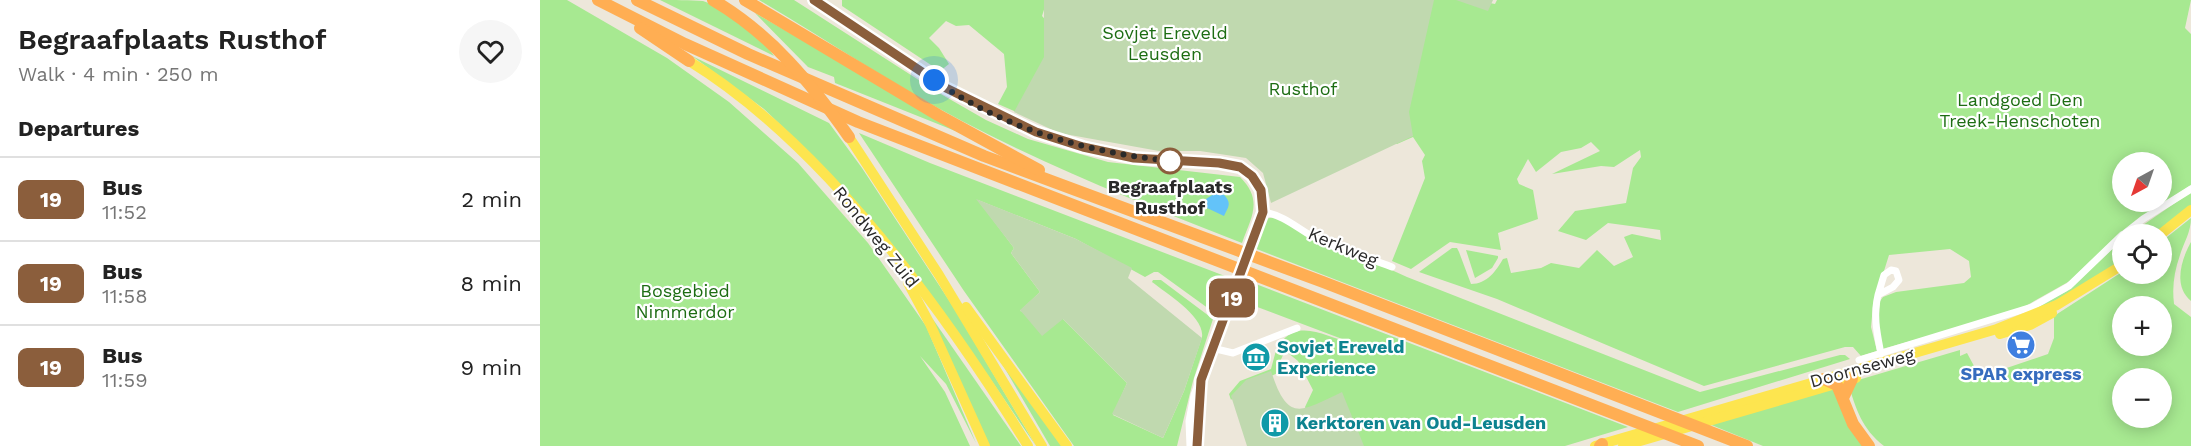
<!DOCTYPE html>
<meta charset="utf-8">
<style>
:root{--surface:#fff;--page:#f6f6f6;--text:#222;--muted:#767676;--line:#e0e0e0}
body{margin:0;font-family:"Work Sans",sans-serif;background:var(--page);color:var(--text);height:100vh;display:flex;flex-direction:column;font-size:22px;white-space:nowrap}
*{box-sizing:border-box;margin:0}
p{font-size:20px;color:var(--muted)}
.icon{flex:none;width:33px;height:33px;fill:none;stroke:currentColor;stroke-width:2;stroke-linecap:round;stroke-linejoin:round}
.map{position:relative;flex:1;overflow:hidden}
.side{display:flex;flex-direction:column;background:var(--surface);width:540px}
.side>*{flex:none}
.badge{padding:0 12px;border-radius:9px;font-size:21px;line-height:39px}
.needle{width:39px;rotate:220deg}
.tools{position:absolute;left:1572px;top:152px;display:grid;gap:12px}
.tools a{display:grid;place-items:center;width:60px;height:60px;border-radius:50%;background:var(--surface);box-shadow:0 3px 15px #0003;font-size:30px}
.you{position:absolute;width:30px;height:30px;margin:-15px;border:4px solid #fff;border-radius:50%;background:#1a73e8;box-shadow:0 0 0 9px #1a73e833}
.map>.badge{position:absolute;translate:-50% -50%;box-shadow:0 0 0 3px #fff}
h2{padding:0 18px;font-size:22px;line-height:54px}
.round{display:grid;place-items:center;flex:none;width:63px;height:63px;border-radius:32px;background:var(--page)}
.overview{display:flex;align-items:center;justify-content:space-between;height:102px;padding:0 18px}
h1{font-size:28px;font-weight:600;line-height:45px}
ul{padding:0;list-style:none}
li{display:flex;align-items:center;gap:18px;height:84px;padding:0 18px;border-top:2px solid var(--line)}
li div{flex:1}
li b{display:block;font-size:22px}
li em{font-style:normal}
li .badge{min-width:66px;font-weight:700;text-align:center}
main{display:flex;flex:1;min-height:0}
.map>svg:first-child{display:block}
.green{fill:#a7e991;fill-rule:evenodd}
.cemetery{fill:#c0d9af}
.water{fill:#63c3f9}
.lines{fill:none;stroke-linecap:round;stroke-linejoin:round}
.street{stroke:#fff;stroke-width:7}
.secondary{stroke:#fff;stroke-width:9}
.primary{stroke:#fde54f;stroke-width:10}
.highway{stroke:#ffae53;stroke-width:12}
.line-casing{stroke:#fff;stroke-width:14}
.line{stroke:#8b5e3c;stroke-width:9}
.walk{stroke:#2a2a2a;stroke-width:6;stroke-dasharray:0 10.8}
.stop-dot{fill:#fff;stroke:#8b5e3c;stroke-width:3}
.labels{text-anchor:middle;stroke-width:4.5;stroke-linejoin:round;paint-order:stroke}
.park-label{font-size:18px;fill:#1d6d13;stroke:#fff}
.stop-label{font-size:18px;font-weight:bold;fill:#2a2a2a;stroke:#fff}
.street-label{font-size:18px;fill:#2a2a2a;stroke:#fff}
.culture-label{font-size:18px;font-weight:bold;fill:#0d838f;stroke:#fff;text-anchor:start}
.shop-label{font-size:18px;font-weight:bold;fill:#366cbe;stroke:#fff}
</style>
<main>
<section class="side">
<div class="overview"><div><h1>Begraafplaats Rusthof</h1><p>Walk · 4 min · 250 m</p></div><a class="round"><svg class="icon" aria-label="heart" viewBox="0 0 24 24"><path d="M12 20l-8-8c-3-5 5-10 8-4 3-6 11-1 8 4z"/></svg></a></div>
<h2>Departures</h2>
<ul>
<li><span class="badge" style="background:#8b5e3c;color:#fff">19</span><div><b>Bus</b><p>11:52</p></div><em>2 min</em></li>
<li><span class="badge" style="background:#8b5e3c;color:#fff">19</span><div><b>Bus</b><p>11:58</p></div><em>8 min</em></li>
<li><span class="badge" style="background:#8b5e3c;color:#fff">19</span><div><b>Bus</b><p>11:59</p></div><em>9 min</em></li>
</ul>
</section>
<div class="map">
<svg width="1651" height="446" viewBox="0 0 1651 446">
<rect width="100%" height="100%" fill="#ede7da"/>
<g class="green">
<path d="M 0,0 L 27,0 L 127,58 L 189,102 L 258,163 L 328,243 L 386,326 L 436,443 L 406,384 L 380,356 L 405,392 L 430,446 L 0,446 Z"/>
<path d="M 120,0 C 133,0 151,0 163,1 C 185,8 221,37 234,56 Z"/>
<path d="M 219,0 L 254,0 L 399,93 L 446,120 L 488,139 L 568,162 L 700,177 C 723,200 712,216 702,243 C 607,206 513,169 422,121 C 353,85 287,40 219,0 Z"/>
<path d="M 302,0 L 507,0 L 502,16 L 513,28 L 590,145 L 524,133 L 458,104 L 467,87 L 464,54 L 429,25 L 416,26 L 406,21 L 389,38 L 399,48 L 409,64 L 400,71 L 302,6 Z"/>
<path d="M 796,0 L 934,0 L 955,4 L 957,0 L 1651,0 L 1645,28 L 1651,34 L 1651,185 L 1603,216 L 1537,277 L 1482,308 L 1462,316 L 1342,349 L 1338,325 L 1340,301 L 1343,297 L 1356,292 L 1424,283 L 1431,277 L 1429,261 L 1410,249 L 1349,255 L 1333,306 L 1331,327 L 1337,351 L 1321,356 L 1313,347 L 1305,347 L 1164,386 L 957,299 L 879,272 L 912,248 L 917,248 L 919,252 L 931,284 C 947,284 956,271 963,259 L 967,258 L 971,273 L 1001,268 L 1011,263 L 1039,268 L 1057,250 L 1074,266 L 1093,257 L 1084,237 L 1092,234 L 1121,240 L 1120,230 L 1068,223 L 1046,240 L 1018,231 L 1035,211 L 1086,203 L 1093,168 L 1101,157 L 1100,150 L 1074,167 L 1061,166 L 1012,174 L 1060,151 L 1051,142 L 1041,148 L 1021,152 L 996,172 L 988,159 L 977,179 L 979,184 L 993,190 L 998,219 L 958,233 L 961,250 L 910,242 L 871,269 L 852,261 L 885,178 L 882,161 L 885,155 L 873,137 L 857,144 L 765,88 ZM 1582,162 L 1622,162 L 1622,201 L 1582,201 Z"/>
<path d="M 215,13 L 433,138 L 295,83 L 294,77 L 268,67 Z"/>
<path d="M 152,56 L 289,123 L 322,168 L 416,311 L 496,446 L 449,377 L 274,157 L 224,109 Z"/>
<path d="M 319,133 L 390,163 L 690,278 L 676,314 L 618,272 L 614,272 L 605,277 L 536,239 L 438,200 L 474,248 L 471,253 L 500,292 L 480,311 L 523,319 L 587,383 L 573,415 L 623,438 L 644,391 L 662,337 C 665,317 626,293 612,282 L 613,280 L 621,280 L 673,319 L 653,381 L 637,446 L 534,446 L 424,291 Z"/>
<path d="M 1651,192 L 1651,208 L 1616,234 L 1590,234 Z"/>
<path d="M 735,217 L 867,277 L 1160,392 L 1300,355 L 1305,355 L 1310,359 L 1138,412 L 714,248 L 725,219 Z"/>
<path d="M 1651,218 C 1651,232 1644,242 1640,255 C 1634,272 1632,287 1634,304 L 1651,317 L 1651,446 L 1344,446 C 1322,429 1316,409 1308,383 L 1420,350 L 1420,356 L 1427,353 L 1440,377 L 1508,354 L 1514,338 L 1514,316 L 1582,272 L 1622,273 L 1622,241 ZM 1582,306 L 1622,306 L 1622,345 L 1582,345 ZM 1582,378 L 1622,378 L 1622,417 L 1582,417 Z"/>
<path d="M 1582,240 L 1582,260 C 1545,288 1507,305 1465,324 L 1527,291 Z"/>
<path d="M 1651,242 L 1651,301 C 1633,286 1641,260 1651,242 Z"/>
<path d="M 926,250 L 958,256 L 958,258 L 952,268 L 935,278 Z"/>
<path d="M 703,279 L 1088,427 L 1025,446 L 820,446 L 766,410 L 765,407 L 773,390 L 758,361 L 748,353 L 743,340 C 762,319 789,339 810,342 L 696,299 Z"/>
<path d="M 392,318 L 481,446 L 448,446 Z"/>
<path d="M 738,343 L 743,355 L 739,364 L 740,372 L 700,390 L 691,400 L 689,394 L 700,381 L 731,369 Z"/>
<path d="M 457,355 L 524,446 L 510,446 Z"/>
<path d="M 1296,387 L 1327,446 L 1223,446 L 1169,424 Z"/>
</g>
<g class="cemetery">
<path d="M 504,0 L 894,0 L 869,112 L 873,136 L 731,203 L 723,173 L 706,158 L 660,151 L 619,151 L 519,133 L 474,112 L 504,57 Z"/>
<path d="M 916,0 L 953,0 L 948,11 Z"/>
<path d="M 436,199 L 536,239 L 592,268 L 588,278 L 662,338 L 644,391 L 623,438 L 572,414 L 587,383 L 523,319 L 502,336 L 480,310 L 500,292 L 471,253 L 474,248 Z"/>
<path d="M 731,371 C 748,423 760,412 802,392 L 824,446 L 707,446 L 691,396 L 706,380 Z"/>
</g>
<path class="water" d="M 674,194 L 683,194 C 692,203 689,206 684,216 L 667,208 L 666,199 Z"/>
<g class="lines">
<g class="street">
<path d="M 723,212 C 746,215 761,232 781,241 C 803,252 829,258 852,267"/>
<path d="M 1584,234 L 1603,219 L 1651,189"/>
<path d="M 1338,295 L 1344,275 L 1351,270 L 1356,271 L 1359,280 L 1353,287 L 1338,295 C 1333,316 1337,333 1341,354"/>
<path d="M 672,348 L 693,353 L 757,328"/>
<path d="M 1319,360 L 1492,307 L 1529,286 L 1582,235"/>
</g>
<g class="secondary">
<path d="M 274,0 L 406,88 L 496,132 L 543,147 L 594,158 L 679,163 L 700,167 L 712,176 L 721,190 L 723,212 L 655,395 L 650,421 L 651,446"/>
<path d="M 657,446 L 658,400"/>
</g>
<g class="primary">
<path d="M 149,61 C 284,144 405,312 488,446"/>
<path d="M 309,137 L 399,275 L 502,446"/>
<path d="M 1621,234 L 1651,210"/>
<path d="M 368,283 L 390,324 L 445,446"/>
<path d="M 426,307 L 527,446"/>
<path d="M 1460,334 L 1490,325 L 1512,313"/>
<path d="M 1055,446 L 1457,329 L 1517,305 L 1579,267"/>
<path d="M 1083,446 L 1316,378"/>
</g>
<g class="highway">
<path d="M 58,0 L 145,44 L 318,122 L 1158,446"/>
<path d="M 97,0 L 208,54 L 444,156 L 783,282 L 1207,446"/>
<path d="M 173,0 C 231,34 271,83 309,137"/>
<path d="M 205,0 L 398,115 L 499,170"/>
<path d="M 100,28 L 149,61"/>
<path d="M 1284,379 L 1297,385 L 1313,424 L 1329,446"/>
<path d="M 1303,398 L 1312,379"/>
<path d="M 1060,446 L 1062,444"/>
</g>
</g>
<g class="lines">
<g class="line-casing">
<path id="line" d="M 274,0 L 406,88 L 496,132 L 543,147 L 594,158 L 679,163 L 700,167 L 712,176 L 721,190 L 723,212 L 661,380 L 657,446"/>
</g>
<use href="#line" class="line"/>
<path class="walk" d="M 394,80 C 464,129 546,152 630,161"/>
</g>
<defs>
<g id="supermarket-disc" transform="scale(1.5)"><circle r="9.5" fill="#3f7fe0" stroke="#fff"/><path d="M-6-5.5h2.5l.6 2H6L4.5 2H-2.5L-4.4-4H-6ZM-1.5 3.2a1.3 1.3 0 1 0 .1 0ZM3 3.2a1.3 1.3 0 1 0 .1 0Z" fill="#fff"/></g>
<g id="museum-disc" transform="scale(1.5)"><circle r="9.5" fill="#0f9aa8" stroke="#fff"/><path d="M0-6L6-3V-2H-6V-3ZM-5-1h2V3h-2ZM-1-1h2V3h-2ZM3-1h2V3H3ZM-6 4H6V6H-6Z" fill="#fff"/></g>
<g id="building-disc" transform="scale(1.5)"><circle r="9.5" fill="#0f9aa8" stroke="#fff"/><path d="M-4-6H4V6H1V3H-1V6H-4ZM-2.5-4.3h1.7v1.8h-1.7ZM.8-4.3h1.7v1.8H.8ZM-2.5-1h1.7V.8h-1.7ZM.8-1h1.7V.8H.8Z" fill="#fff"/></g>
</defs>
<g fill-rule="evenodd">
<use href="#supermarket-disc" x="1481" y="345"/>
<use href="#museum-disc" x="716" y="357"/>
<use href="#building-disc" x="735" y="423"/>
</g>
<circle class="stop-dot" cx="630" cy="161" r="12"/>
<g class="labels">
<g class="park-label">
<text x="625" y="39">Sovjet Ereveld<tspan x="625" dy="21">Leusden</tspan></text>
<text x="763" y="95">Rusthof</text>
<text x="1480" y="106">Landgoed Den<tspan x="1480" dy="21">Treek-Henschoten</tspan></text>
<text x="145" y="297">Bosgebied<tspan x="145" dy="21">Nimmerdor</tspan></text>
</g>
<g class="stop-label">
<text x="630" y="193">Begraafplaats<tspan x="630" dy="21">Rusthof</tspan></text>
</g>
<g class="street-label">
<text transform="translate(336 237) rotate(51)" y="6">Rondweg Zuid</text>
<text transform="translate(803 247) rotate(23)" y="6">Kerkweg</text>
<text transform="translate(1322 368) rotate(-15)" y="6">Doornseweg</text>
</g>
<g class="culture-label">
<text x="737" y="353">Sovjet Ereveld<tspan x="737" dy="21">Experience</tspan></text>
<text x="756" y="429">Kerktoren van Oud-Leusden</text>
</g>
<g class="shop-label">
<text x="1481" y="380">SPAR express</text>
</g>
</g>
</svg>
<div class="tools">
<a><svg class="needle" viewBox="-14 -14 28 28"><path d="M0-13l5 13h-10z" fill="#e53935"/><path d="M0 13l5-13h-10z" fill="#767676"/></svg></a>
<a><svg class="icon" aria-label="locate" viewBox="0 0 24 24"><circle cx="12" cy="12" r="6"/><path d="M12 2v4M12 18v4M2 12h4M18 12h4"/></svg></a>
<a>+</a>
<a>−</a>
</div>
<div class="you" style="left:394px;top:80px"></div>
<b class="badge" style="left:692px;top:298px;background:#8b5e3c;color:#fff">19</b>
</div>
</main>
